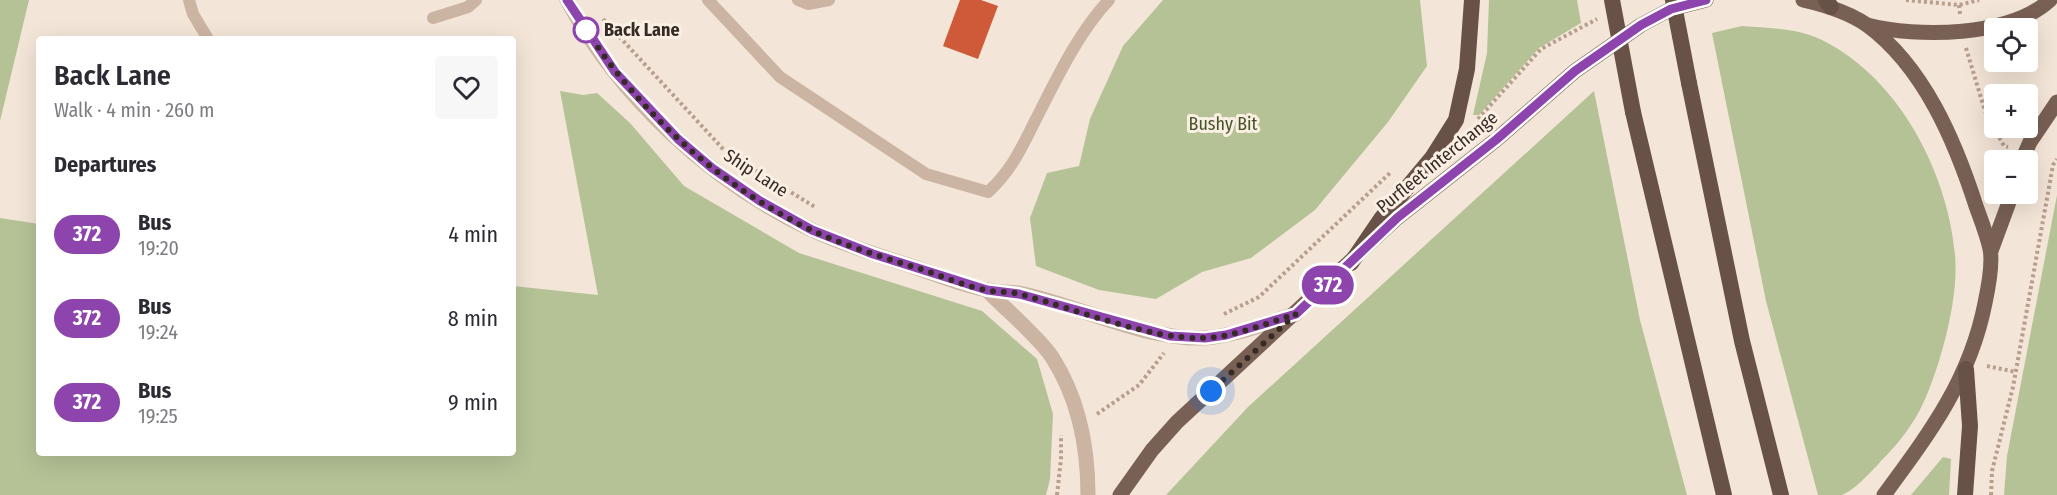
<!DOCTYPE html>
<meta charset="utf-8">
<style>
:root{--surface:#fff;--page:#f7f7f7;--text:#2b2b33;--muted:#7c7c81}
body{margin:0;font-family:"Fira Sans Condensed",sans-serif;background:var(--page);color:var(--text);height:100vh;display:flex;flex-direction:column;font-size:22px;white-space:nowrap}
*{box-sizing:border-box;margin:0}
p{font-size:20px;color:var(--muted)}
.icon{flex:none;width:33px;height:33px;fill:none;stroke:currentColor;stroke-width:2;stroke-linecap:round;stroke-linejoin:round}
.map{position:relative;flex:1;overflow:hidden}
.details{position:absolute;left:36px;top:36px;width:480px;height:420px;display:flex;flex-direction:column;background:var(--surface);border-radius:6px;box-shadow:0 6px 24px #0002}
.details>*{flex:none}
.badge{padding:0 12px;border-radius:20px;font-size:21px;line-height:39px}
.controls{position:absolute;left:1984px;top:18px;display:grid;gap:12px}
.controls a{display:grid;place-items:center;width:54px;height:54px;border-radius:6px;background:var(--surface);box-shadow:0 6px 24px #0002;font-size:30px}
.you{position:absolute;width:30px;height:30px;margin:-15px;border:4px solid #fff;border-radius:50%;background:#1a73e8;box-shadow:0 0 0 9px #1a73e833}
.map>.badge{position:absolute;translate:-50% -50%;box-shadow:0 0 0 3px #fff}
h2{padding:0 18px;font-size:22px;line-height:54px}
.round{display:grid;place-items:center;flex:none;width:63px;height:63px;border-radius:6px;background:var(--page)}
.headline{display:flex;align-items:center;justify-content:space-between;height:102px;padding:0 18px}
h1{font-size:28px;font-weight:600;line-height:45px}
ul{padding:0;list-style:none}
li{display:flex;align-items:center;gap:18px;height:84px;padding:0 18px}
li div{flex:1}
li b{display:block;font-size:22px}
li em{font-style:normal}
li .badge{min-width:66px;font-weight:700;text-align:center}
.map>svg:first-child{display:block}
.green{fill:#b5c296}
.building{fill:#ce5a39}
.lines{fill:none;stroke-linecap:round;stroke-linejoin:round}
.path{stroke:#b79e8d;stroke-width:4;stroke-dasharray:3 3;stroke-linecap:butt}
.service{stroke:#cbb4a2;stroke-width:12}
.tertiary{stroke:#cbb4a2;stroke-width:15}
.primary{stroke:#796055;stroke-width:15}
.trunk{stroke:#685248;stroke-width:16}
.trunk-bridge{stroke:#685248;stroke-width:16}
.line-casing{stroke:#fff;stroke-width:14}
.line{stroke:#8e44ad;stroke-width:9}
.walk{stroke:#352a25;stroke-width:6;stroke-dasharray:0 10.8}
.stop-dot{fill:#fff;stroke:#8e44ad;stroke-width:3}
.labels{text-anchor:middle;stroke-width:6;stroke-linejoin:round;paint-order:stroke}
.stop-label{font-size:18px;font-weight:bold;fill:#352a25;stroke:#faefe3;text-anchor:start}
.park-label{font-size:18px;fill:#465527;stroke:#faefe3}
.street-label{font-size:18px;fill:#352a25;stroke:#faefe3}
</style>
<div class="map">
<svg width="2057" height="495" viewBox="0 0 2057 495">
<rect width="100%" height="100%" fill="#f3e5d7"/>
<g class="green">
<path d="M 0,0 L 29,0 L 0,121 Z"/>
<path d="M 1163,0 L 1420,0 L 1427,66 L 1388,122 L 1315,210 L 1251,258 L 1202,272 L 1156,299 L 1099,290 L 1036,266 L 1030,218 L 1047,173 L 1079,166 L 1090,119 L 1123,46 Z"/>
<path d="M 1489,0 L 1577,0 L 1581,23 L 1539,48 L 1479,115 L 1473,115 L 1487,53 Z"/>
<path d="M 1742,26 C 1768,28 1799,28 1822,40 C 1899,78 1948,173 1955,255 C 1959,297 1942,359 1926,397 C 1916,421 1900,442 1882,460 C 1874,469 1852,493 1841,495 C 1834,495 1826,495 1818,495 L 1766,301 L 1712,33 Z"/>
<path d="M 560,91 L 583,95 L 597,93 L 630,123 L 684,186 L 799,253 L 982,311 L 1037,359 L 1053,414 L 1050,479 L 1046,495 L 0,495 L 0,218 L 39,224 L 39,453 L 513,453 L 513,286 L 598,295 Z"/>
<path d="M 1594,91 L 1640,320 L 1687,495 L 1166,495 L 1248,407 Z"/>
<path d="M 2057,195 L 2057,495 L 2004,495 L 2007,456 Z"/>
<path d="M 1943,457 L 1951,459 L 1949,495 L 1911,495 Z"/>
</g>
<path class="building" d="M 960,0 L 981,0 L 998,6 L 978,59 L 943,46 Z"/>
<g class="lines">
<g class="path">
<path d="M 1906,0 L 1959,5 L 1979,0"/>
<path d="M 1959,5 L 1960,14"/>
<path d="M 603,19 L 724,150"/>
<path d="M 1966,48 L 1985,111 L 2004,146 L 2008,147"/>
<path d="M 1478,119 L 1541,49 L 1597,19"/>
<path d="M 740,161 L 815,207"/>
<path d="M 1224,314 L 1259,297 L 1391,172"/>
<path d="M 1987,366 L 2016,372"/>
<path d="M 1097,414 L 1139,385 L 1164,353"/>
<path d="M 1057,495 L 1061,459 L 1061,435"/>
<path d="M 1991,495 L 1992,471 L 2013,387 L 2053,165 L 2057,159"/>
</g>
<g class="service">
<path d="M 189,0 L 193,14 L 208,39"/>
<path d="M 708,0 L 780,77 L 926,174 L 988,192 C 1012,170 1022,147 1036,119 C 1057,78 1078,33 1109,0"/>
<path d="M 798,0 L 808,4 L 829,0"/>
<path d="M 433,18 L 468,7 L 476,0"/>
</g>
<g class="tertiary">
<path d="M 567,0 C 620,98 711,182 812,230 C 844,245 880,256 914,267 C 938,275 963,286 988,290 C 998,292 1009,292 1019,293 C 1079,305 1143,340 1204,338 C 1235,336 1267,323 1296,314"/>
<path d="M 987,290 C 1005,309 1038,336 1052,357 C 1079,399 1088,446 1088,495"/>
</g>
<g class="primary">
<path d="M 1803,0 C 1825,5 1848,12 1867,25 C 1924,67 1955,141 1976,206 C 1981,220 1987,235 1990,249 C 1993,264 1988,289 1985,303 C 1970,380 1929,434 1884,495"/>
<path d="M 1867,25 C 1917,38 2010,37 2050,0"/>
<path d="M 2022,160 L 2030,142 L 2057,102"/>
<path d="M 1991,251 L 2012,194"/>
<path d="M 1120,495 L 1152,450 L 1177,422 L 1397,218 L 1497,139 L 1575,71 L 1641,25 L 1671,9 L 1706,0"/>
</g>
<g class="trunk">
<path d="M 1826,0 L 1831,7"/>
<path d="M 1689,83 L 1742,341 L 1781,495"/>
<path d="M 1633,112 L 1724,495"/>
<path d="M 1351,263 L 1381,219 L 1432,158 L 1456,120 L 1467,69 L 1472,0"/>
<path d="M 1965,495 L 1970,426 L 1966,369"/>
</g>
<g class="trunk-bridge">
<path d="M 1612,0 L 1633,112"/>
<path d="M 1673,0 L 1689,83"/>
</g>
</g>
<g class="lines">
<g class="line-casing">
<path id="line" d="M 567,0 L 615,72 L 678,139 L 712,168 L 760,201 L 812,230 L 873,254 L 987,290 L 1019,294 L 1170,336 L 1205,338 L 1226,335 L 1296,314 L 1397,218 L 1497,139 L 1575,71 L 1641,25 L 1671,9 L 1706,0"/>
</g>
<use href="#line" class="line"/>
<path class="walk" d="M 586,30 C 642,115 719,185 811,230 C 843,245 879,256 914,267 C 938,274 962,286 987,290 C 999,293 1011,291 1023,295 C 1075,309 1152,340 1204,338 C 1235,337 1266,323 1296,314 L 1211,391"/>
</g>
<circle class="stop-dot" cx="586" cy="30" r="12"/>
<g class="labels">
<g class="stop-label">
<text x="604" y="36">Back Lane</text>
</g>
<g class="park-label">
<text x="1223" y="130">Bushy Bit</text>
</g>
<g class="street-label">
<text transform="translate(1437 162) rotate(-39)" y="6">Purfleet Interchange</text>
<text transform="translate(756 173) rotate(33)" y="6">Ship Lane</text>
</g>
</g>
</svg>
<div class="controls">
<a><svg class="icon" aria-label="locate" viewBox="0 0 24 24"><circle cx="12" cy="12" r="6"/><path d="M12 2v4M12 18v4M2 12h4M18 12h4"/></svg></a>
<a>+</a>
<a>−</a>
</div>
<div class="you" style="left:1211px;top:391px"></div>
<b class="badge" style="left:1328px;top:285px;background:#8e44ad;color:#fff">372</b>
<section class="details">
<div class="headline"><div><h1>Back Lane</h1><p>Walk · 4 min · 260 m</p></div><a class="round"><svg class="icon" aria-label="heart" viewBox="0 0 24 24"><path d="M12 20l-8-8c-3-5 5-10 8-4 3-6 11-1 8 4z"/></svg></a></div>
<h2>Departures</h2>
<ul>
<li><span class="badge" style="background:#8e44ad;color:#fff">372</span><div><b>Bus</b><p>19:20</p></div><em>4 min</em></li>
<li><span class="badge" style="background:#8e44ad;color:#fff">372</span><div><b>Bus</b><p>19:24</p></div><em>8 min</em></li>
<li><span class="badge" style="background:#8e44ad;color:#fff">372</span><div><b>Bus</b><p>19:25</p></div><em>9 min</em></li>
</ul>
</section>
</div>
